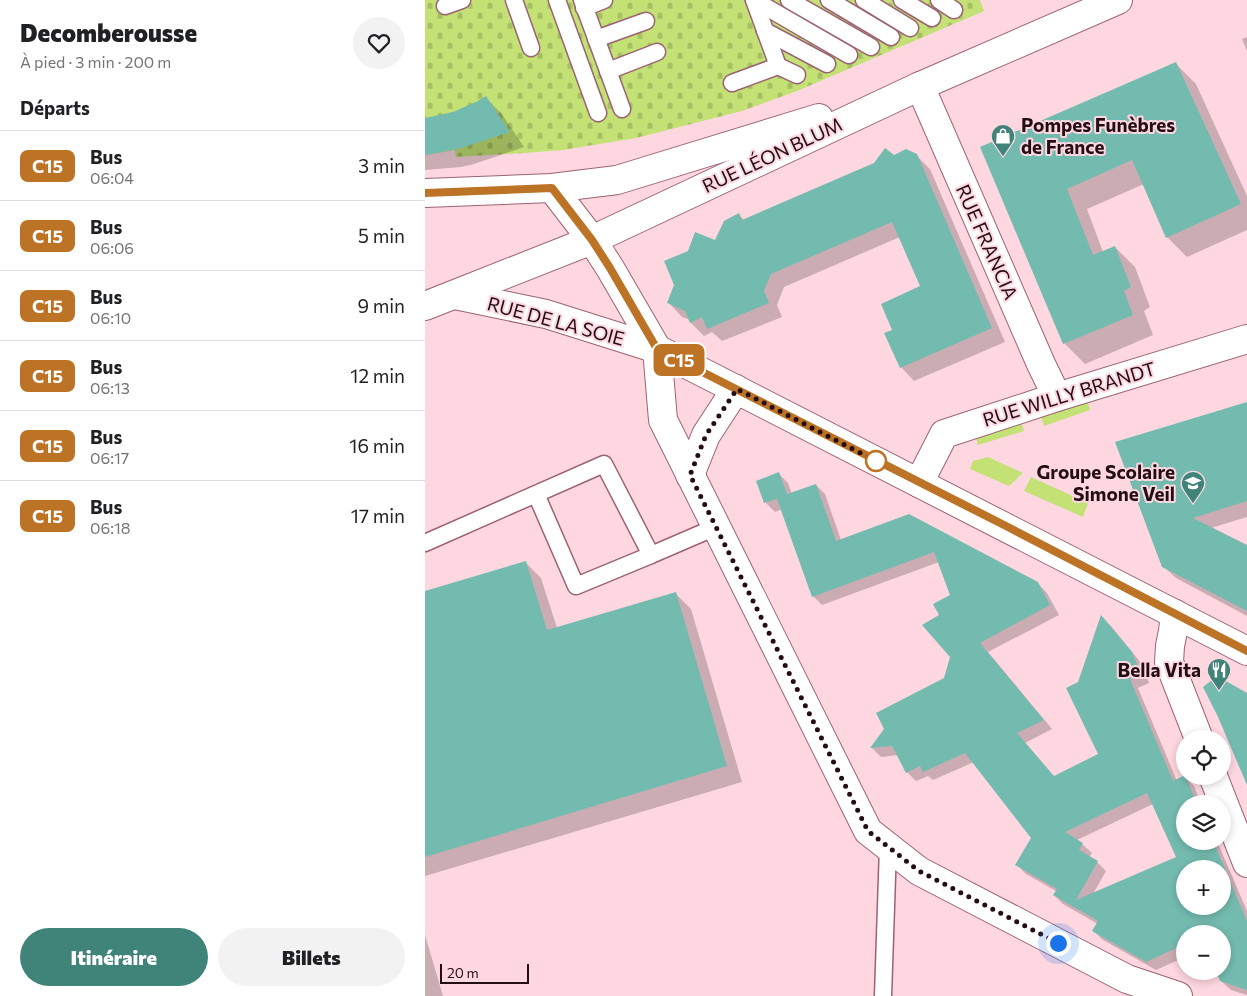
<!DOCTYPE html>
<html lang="fr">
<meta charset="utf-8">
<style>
:root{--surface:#fff;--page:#f2f2f2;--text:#202124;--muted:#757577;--line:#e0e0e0;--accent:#3f8379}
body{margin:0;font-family:Commissioner,sans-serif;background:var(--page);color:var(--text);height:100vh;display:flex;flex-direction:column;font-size:19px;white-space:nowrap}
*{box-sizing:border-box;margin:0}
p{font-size:16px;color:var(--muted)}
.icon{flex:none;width:28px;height:28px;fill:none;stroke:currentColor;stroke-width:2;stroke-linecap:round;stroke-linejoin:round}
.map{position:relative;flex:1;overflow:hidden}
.drawer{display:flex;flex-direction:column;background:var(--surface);width:425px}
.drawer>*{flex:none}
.badge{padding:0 10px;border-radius:8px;font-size:18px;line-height:32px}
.fabs{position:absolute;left:751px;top:730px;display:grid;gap:10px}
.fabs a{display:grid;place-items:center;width:55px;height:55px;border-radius:50%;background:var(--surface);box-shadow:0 2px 8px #0003;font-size:25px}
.scale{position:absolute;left:15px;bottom:12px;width:89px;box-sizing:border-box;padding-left:5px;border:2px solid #230e14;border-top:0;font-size:14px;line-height:18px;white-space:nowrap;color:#230e14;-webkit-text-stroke:4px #fed7e0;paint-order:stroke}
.you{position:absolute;width:25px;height:25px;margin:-12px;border:4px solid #fff;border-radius:50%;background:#1a73e8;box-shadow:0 0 0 8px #1a73e833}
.map>.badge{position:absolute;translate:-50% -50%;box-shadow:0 0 0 2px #fff}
h2{padding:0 20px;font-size:19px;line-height:45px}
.round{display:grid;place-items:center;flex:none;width:52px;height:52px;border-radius:26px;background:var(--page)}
.overview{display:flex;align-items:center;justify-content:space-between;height:85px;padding:0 20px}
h1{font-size:24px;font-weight:800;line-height:38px}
.cta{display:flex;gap:10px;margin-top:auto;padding:10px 20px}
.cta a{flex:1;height:58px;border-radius:30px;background:var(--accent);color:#fff;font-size:20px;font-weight:800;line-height:58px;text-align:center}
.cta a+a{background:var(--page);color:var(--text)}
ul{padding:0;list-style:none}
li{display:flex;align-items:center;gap:15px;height:70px;padding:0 20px;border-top:1px solid var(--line)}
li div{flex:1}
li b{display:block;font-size:19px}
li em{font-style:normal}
li .badge{min-width:55px;font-weight:700;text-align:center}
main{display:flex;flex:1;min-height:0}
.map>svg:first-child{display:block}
.cemetery{fill:url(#cemetery-stones)}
.green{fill:#c3e174}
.shadow{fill:#0003;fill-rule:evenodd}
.building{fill:#74bbaf;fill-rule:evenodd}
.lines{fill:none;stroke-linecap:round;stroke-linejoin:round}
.service-casing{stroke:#9b6372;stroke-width:19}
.minor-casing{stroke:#9b6372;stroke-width:30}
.secondary-casing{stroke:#9b6372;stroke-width:30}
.service{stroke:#fff;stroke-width:16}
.minor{stroke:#fff;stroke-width:28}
.secondary{stroke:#fff;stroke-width:28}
.line-casing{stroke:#fff;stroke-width:11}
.line{stroke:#bc7326;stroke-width:8}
.walk{stroke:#230e14;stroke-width:5;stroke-dasharray:0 9}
.stop-dot{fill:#fff;stroke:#bc7326;stroke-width:2.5}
.labels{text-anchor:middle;stroke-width:4;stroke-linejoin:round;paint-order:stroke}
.poi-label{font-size:19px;font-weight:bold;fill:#230e14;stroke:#fed7e0;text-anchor:end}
.street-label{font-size:19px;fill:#230e14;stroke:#fed7e0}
</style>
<main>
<section class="drawer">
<div class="overview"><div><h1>Decomberousse</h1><p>À pied · 3 min · 200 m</p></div><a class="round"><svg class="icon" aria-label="heart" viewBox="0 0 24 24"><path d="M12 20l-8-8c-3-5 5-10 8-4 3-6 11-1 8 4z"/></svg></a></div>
<h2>Départs</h2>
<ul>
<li><span class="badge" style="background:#bc7326;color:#fff">C15</span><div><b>Bus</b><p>06:04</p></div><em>3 min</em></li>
<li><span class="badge" style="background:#bc7326;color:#fff">C15</span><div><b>Bus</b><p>06:06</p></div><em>5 min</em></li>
<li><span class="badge" style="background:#bc7326;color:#fff">C15</span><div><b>Bus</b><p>06:10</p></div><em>9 min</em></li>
<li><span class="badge" style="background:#bc7326;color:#fff">C15</span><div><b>Bus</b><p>06:13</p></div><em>12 min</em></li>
<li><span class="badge" style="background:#bc7326;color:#fff">C15</span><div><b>Bus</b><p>06:17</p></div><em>16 min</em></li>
<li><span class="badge" style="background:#bc7326;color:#fff">C15</span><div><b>Bus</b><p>06:18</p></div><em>17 min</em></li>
</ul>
<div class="cta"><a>Itinéraire</a><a>Billets</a></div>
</section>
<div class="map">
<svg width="822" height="996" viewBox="0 0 822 996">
<defs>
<pattern id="cemetery-stones" width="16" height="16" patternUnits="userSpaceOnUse" patternTransform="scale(1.25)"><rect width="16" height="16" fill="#c3e174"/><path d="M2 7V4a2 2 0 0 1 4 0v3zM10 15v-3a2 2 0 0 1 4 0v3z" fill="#a7c064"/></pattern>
</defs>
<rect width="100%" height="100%" fill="#fed7e0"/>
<path class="cemetery" d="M 0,0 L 555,0 L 559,11 L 372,91 L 317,111 L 211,138 L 138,150 L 100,153 L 31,157 L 30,150 L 0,155 Z"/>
<g class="green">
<path d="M 662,399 L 665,410 L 619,426 L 615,414 Z"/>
<path d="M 596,421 L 599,431 L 553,445 L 550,435 Z"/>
<path d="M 563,457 L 598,473 L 584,486 L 545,469 L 548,461 Z"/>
<path d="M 606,477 L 663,503 L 658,517 L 599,491 Z"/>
</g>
<g class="shadow">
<path d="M 822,37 L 822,51 L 817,39 Z"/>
<path d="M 751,64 L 771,84 L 822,196 L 822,230 L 762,257 L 742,237 L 719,184 L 662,209 L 678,252 L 690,247 L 710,267 L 725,307 L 719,311 L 728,335 L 660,364 L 640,344 L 556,148 Z"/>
<path d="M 60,98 L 76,113 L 99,147 L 49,164 L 36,167 L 0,170 L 0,115 L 2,119 L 28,113 Z"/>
<path d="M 491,155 L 505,169 L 580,342 L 489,381 L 476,367 L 469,330 L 497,286 L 475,237 L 359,287 L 352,305 L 357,317 L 297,341 L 287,332 L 279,336 L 266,323 L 265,320 L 257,317 L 244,303 L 290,242 L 314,215 L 319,220 L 469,156 Z"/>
<path d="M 822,403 L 822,517 L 786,528 L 822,546 L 822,616 L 751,578 L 738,566 Z"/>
<path d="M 354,474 L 363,483 L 367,494 L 391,485 L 400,494 L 416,540 L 484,516 L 612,583 L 622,593 L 634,615 L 563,652 L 627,729 L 600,743 L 629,777 L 675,755 L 654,683 L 677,617 L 686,626 L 716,663 L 724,683 L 713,688 L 752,781 L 760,777 L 769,786 L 776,804 L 760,804 L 760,841 L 792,841 L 822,911 L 822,995 L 806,990 L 796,981 L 798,971 L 798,934 L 760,934 L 760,957 L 731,970 L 678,940 L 669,931 L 673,924 L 638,904 L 629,895 L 631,891 L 601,874 L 592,865 L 607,837 L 549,762 L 508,780 L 503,776 L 491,781 L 482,772 L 473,755 L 456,757 L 447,748 L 460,729 L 520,679 L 526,657 L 516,615 L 527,595 L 514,562 L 397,605 L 388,596 L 357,509 L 350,512 L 341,503 L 333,481 ZM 728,804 L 753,858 L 668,894 L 681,871 L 672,862 L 664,857 L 667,853 L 657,844 L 652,840 ZM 760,869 L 798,869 L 798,906 L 760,906 Z"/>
<path d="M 101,563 L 116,578 L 132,628 L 250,593 L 266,609 L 317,782 L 0,876 L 0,592 Z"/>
<path d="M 0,935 L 18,996 L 0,996 Z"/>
</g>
<g class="building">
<path d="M 751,62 L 816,204 L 741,238 L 707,160 L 642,189 L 668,255 L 690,246 L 706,287 L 699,291 L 708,315 L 638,344 L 555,147 Z"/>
<path d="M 61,96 L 85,132 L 33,149 L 0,155 L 0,118 L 28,112 L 51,102 Z"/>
<path d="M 460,148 L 469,155 L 481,149 L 492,154 L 567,328 L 475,368 L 459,333 L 467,330 L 456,304 L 495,286 L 467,222 L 346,274 L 339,291 L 344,303 L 282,329 L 277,317 L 265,323 L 260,311 L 242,303 L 249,285 L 239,261 L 263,251 L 270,232 L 290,240 L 299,221 L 314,213 L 317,220 L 449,163 Z"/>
<path d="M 822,402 L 822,501 L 768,518 L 822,545 L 822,611 L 737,567 L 690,442 Z"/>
<path d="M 354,472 L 362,494 L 391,484 L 411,541 L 484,514 L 613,582 L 625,605 L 555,643 L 619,720 L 592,733 L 629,776 L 673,754 L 641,688 L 653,682 L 676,615 L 707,652 L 716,674 L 705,679 L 748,781 L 760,775 L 772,804 L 760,804 L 760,841 L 788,841 L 822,921 L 822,990 L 795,981 L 791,971 L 798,971 L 798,934 L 760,934 L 760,944 L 721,962 L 667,931 L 673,921 L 628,895 L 632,889 L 590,865 L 606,838 L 540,753 L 498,772 L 495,766 L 481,773 L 467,746 L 445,748 L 459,729 L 451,713 L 519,678 L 525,657 L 497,625 L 514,615 L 508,604 L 525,595 L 509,552 L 387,597 L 352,499 L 339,503 L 331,481 ZM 722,793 L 751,857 L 651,900 L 673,861 L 654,850 L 658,843 L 640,832 ZM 760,869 L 798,869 L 798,906 L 760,906 Z"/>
<path d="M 101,561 L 122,630 L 251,592 L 302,766 L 0,857 L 0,591 Z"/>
<path d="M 792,676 L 822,693 L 822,785 L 793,717 L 778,687 Z"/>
</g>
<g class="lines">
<g class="service-casing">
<g id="service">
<path d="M 89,0 L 106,48"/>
<path d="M 132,0 L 173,113"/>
<path d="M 157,0 L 197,109"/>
<path d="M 329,0 L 424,55"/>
<path d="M 364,0 L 446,47"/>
<path d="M 404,0 L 466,37"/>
<path d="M 439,0 L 485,28"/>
<path d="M 477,0 L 507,18"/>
<path d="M 514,0 L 529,10"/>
<path d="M 20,6 L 37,0"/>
<path d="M 159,8 L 179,0"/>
<path d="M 340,31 L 402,64"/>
<path d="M 171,39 L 221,21"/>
<path d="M 353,66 L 372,75"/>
<path d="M 183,71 L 232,52"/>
<path d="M 307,83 L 353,66 L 329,0"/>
<path d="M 0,543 L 179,464 L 226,555 L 151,586 L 111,494"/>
<path d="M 226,555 L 291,527"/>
<path d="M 458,996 L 463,847"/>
</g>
</g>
<g class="minor-casing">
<g id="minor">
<path d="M 495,86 L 616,364 L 632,397"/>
<path d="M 127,188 L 167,240 L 185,268 L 232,349 L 238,420 L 443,831 L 494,871 L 702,979 L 753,996"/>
<path d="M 30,295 L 121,314 L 232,349 L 822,651"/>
<path d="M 265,475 L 281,435 L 311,389"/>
<path d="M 494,483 L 519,434 L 632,397 L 822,339"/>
<path d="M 750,614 L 748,631 L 745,646 L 744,662 L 774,739"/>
<path d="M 788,776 L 822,863"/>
</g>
</g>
<g class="secondary-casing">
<g id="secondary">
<path d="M 0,193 L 127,188 L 192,180 L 394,118"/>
<path d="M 0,306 L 167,240 L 493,87 L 693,0"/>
</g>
</g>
<use href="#service" class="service"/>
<use href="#minor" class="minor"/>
<use href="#secondary" class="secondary"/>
</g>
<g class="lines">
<g class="line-casing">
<path id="line" d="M 0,193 L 127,188 L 167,240 L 185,268 L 232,349 L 581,526 L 822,651"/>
</g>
<use href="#line" class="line"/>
<path class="walk" d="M 451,461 L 312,389 L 281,435 L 265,475 L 443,831 L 494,871 L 633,943"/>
</g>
<defs>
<g id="shop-pin" transform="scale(1.25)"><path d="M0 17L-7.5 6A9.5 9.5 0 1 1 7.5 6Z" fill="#3f8379" stroke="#fed7e0"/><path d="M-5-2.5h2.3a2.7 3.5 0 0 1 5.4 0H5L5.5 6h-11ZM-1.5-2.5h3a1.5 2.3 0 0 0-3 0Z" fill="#fff"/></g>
<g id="school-pin" transform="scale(1.25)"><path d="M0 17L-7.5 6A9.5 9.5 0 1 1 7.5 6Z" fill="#3f8379" stroke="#fed7e0"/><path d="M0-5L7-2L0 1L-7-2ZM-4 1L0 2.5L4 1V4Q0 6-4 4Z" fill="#fff"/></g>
<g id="restaurant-pin" transform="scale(1.25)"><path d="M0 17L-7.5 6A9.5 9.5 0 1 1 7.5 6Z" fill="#3f8379" stroke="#fed7e0"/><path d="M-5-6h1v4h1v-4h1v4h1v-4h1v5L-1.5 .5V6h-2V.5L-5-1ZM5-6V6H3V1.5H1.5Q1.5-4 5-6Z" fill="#fff"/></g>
</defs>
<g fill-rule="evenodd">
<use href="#shop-pin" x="578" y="136"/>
<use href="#school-pin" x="768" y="483"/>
<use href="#restaurant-pin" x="794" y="670"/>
</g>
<circle class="stop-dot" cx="451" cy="461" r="10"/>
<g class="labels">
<g class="poi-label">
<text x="596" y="132" text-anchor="start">Pompes Funèbres<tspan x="596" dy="22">de France</tspan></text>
<text x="750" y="479">Groupe Scolaire<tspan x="750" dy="22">Simone Veil</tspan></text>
<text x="776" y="677">Bella Vita</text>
</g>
<g class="street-label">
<text transform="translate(347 155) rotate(-25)" y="7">RUE LÉON BLUM</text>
<text transform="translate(562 242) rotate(66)" y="7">RUE FRANCIA</text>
<text transform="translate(131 321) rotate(15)" y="7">RUE DE LA SOIE</text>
<text transform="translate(644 394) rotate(-17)" y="7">RUE WILLY BRANDT</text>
</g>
</g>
</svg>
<div class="fabs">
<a><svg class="icon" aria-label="locate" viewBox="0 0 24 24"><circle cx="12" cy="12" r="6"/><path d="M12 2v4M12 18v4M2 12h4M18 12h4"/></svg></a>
<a><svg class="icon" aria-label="layers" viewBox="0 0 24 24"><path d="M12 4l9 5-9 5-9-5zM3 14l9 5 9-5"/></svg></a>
<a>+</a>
<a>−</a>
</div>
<div class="scale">20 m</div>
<div class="you" style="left:633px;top:943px"></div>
<b class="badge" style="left:254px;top:360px;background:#bc7326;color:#fff">C15</b>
</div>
</main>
